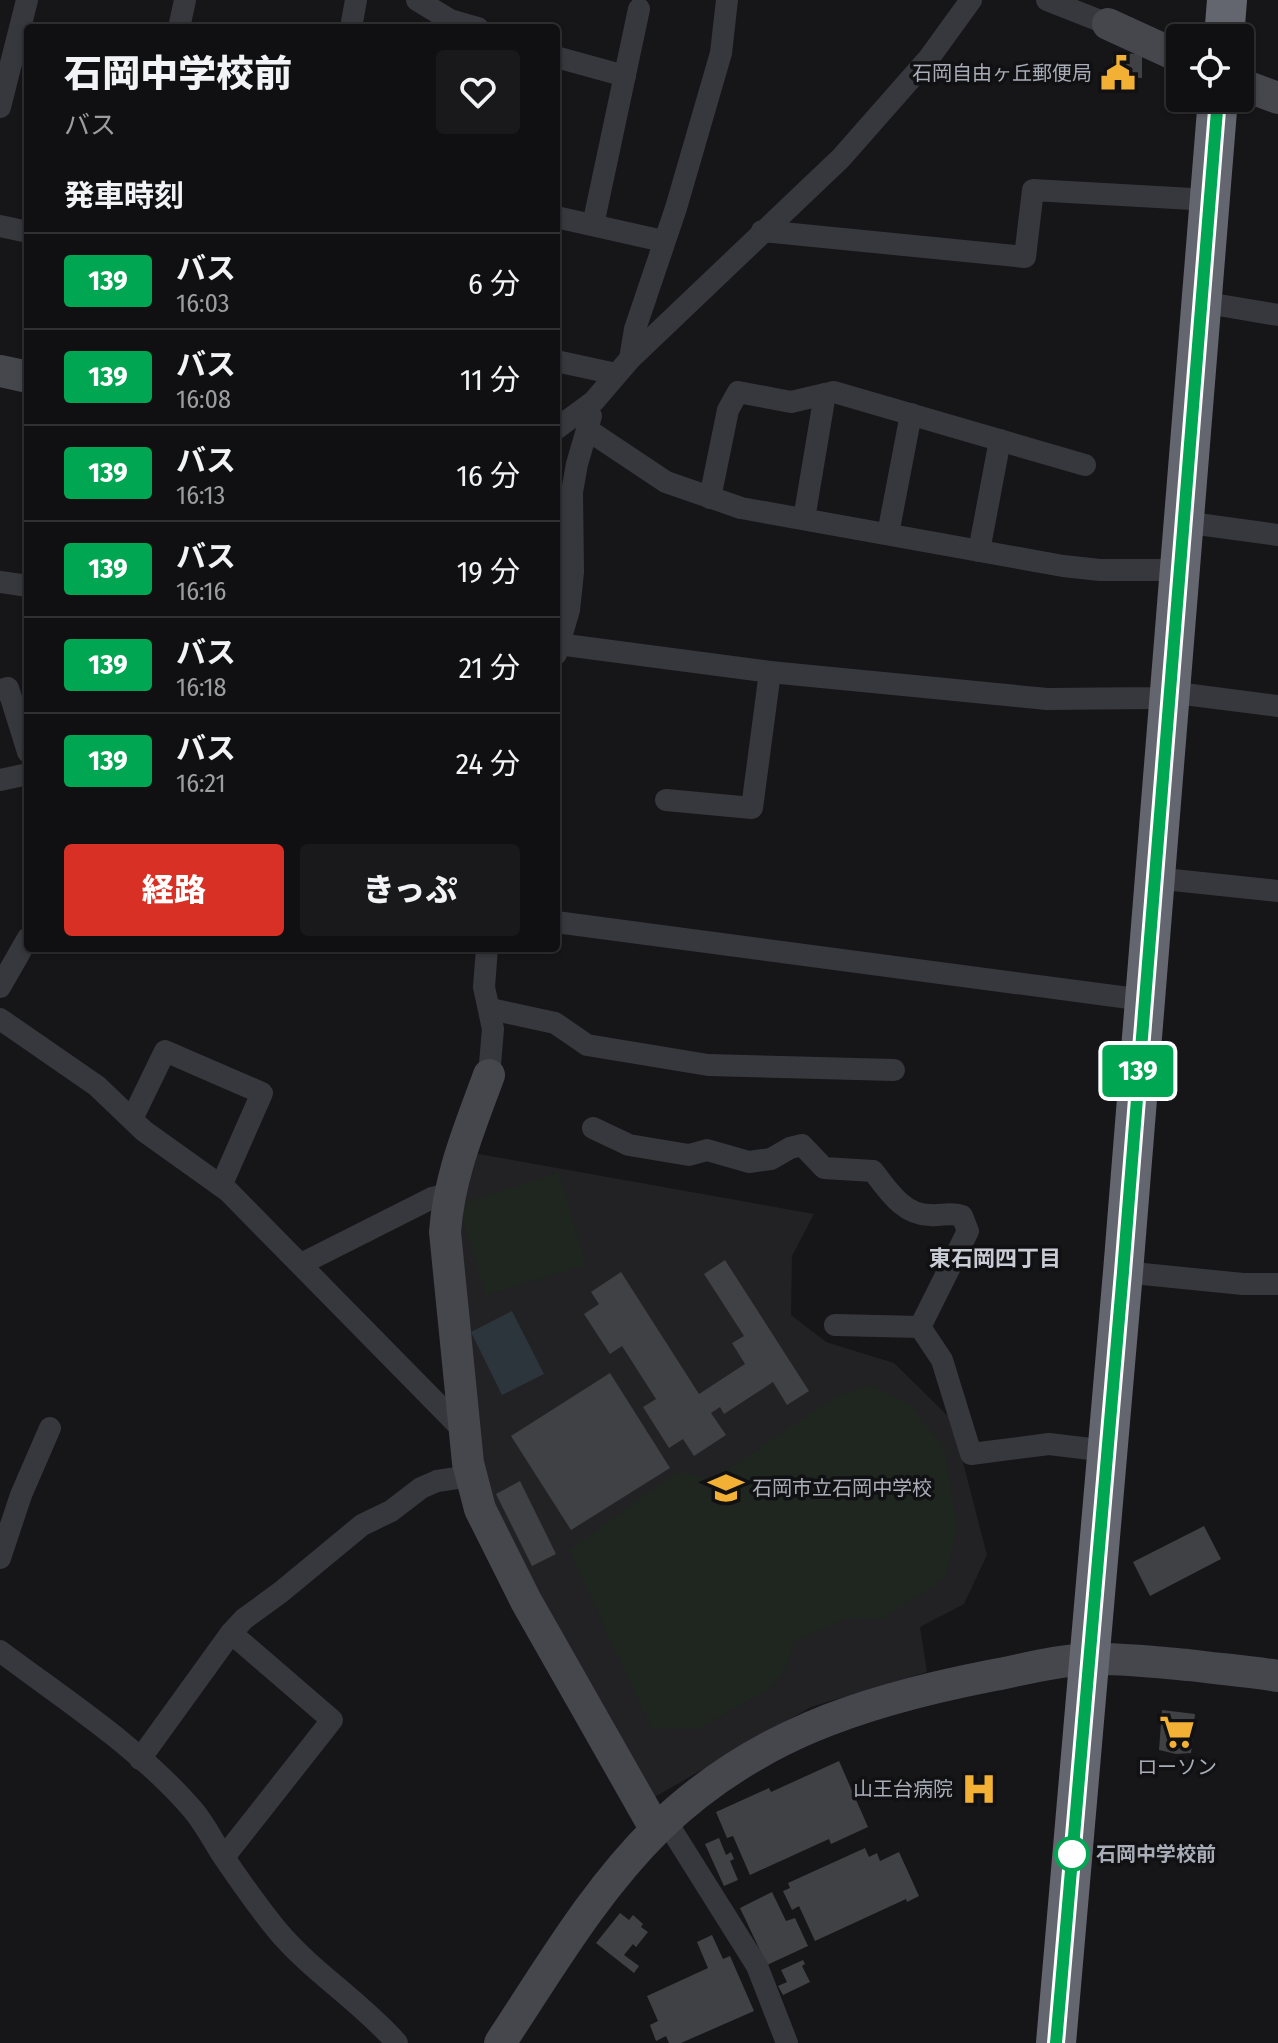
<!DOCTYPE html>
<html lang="ja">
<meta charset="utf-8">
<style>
:root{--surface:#101012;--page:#19191b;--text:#f1f3f6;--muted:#9c9d9f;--line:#303032;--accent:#d93025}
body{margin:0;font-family:"Fira Sans Condensed","Noto Sans JP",sans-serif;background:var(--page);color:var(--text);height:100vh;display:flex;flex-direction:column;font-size:30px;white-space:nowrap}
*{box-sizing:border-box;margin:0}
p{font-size:26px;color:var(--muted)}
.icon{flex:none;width:44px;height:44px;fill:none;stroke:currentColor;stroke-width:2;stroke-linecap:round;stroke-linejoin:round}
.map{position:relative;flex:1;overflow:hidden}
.drawer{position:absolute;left:24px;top:24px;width:536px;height:928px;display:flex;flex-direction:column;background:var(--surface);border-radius:8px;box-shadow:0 2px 6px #0004,0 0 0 2px var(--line)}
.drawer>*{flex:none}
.badge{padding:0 16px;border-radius:6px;font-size:28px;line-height:52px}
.buttons{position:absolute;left:1166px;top:24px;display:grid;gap:16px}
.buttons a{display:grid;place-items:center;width:88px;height:88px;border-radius:8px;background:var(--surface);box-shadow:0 2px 6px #0004,0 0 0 2px var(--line);font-size:40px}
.map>.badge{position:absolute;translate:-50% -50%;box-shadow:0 0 0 4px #fff}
h2{padding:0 40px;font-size:30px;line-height:72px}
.round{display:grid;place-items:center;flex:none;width:84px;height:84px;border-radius:8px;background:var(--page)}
.headline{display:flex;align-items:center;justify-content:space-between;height:136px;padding:0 40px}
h1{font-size:38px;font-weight:800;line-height:60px}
.primary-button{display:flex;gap:16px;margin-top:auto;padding:16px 40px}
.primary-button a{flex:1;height:92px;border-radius:8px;background:var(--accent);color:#fff;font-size:32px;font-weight:800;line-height:92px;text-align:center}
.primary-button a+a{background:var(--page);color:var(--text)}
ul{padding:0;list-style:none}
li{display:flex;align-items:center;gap:24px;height:96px;padding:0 40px;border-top:2px solid var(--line)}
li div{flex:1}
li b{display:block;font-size:30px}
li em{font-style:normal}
li .badge{min-width:88px;font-weight:700;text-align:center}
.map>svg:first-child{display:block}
.built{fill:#222225}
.green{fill:#1e261f}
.water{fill:#2c353c}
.building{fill:#404145}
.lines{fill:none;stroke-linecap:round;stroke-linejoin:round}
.street{stroke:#37383d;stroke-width:22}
.secondary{stroke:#45474d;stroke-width:32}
.highway{stroke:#63666e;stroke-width:40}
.line-casing{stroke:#fff;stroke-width:18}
.line{stroke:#00a651;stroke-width:12}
.stop-dot{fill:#fff;stroke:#00a651;stroke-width:4}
.labels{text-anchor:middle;stroke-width:7;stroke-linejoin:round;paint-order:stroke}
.poi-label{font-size:20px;fill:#a8adb8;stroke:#111113;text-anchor:end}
.stop-label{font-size:20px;font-weight:bold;fill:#a8adb8;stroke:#111113;text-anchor:start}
.neighbourhood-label{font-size:22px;font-weight:bold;fill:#c9ccd4;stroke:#111113}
</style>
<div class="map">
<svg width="1278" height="2043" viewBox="0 0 1278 2043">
<rect width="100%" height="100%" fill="#161618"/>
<path class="built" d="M 473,1153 L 814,1214 L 792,1256 L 791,1315 L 826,1342 L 894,1363 L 952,1420 L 987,1555 L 964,1604 L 920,1627 L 927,1672 L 811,1707 L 653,1798 L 491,1520 L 450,1266 Z"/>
<g class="green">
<path d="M 559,1173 L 586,1265 L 486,1295 L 458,1204 Z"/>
<path d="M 872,1385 L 909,1404 L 944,1447 L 957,1527 L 946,1577 L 882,1620 L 848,1618 L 794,1642 L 786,1669 L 768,1690 L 697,1729 L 651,1728 L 569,1550 L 679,1471 L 712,1480 L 838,1395 Z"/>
</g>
<path class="water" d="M 512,1311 L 544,1374 L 502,1395 L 471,1332 Z"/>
<g class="building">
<path d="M 1113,53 L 1142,54 L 1142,78 L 1112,77 Z"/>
<path d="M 725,1260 L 809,1391 L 787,1405 L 773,1382 L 724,1414 L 720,1407 L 711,1413 L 726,1435 L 694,1456 L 683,1439 L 669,1448 L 643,1407 L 656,1399 L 622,1346 L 610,1354 L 584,1314 L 599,1304 L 591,1292 L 621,1272 L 699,1394 L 745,1364 L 732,1343 L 744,1336 L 704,1274 Z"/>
<path d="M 610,1373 L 670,1468 L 571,1530 L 511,1436 Z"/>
<path d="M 520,1481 L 556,1554 L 532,1566 L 496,1494 Z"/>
<path d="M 1204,1526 L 1221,1559 L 1150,1596 L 1133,1562 Z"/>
<path d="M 1162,1710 L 1195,1714 L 1191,1753 L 1176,1754 L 1159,1750 Z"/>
<path d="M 839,1761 L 868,1827 L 831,1844 L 829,1839 L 750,1875 L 733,1836 L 727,1838 L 716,1812 L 769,1788 L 771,1792 Z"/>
<path d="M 719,1838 L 726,1855 L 731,1852 L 734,1859 L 730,1861 L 738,1880 L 724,1886 L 705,1844 Z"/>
<path d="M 865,1848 L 869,1857 L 877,1853 L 880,1861 L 899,1852 L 919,1896 L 907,1902 L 906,1899 L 815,1941 L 799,1906 L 792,1910 L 783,1891 L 790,1888 L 788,1883 Z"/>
<path d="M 772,1892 L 786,1921 L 795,1918 L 808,1946 L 767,1965 L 740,1908 Z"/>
<path d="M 620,1913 L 629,1920 L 633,1915 L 643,1924 L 641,1927 L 648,1932 L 636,1947 L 633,1944 L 624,1955 L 639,1966 L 634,1973 L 596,1943 Z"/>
<path d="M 712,1935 L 723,1959 L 730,1956 L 754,2011 L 681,2043 L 669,2043 L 666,2036 L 656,2041 L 650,2025 L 658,2021 L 647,1996 L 708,1968 L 697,1942 Z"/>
<path d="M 803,1960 L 805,1964 L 802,1966 L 810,1982 L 783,1995 L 778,1986 L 787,1982 L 781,1970 Z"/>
</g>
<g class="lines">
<g class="street">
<path d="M 417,0 L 450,20 L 478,28"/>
<path d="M 1047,0 L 1108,24"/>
<path d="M 352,22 L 356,0"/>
<path d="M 179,28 L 185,0"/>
<path d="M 556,57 L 625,76"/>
<path d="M 0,107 L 27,0"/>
<path d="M 556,217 L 663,241"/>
<path d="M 593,225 L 639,9"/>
<path d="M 0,226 L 28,232"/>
<path d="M 762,231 L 1025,257 L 1033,190 L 1210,200"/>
<path d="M 1201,302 L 1278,315"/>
<path d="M 630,359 L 635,329 L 676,208 L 721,53 L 727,0"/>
<path d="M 556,361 L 616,374"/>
<path d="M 556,429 L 594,401 L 630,359 L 841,158 L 929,58 L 971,0"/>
<path d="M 588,430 L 666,482 L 741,508 L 1063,566 L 1100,570 L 1179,570"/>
<path d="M 710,498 L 728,410 L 738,392 L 791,402 L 834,392 L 1085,465"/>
<path d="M 804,519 L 825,394"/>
<path d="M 1183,522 L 1278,535"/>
<path d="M 888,534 L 911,414"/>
<path d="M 979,551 L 1000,440"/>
<path d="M 0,582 L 28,586"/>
<path d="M 558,644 L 770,672 L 1047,699 L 1153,698 L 1184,694 L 1278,706"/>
<path d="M 556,654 L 569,610 L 573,572 L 572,492 L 577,464 L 591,416"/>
<path d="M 0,690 L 8,688 L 28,752"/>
<path d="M 0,780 L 28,774"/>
<path d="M 666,800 L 752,808 L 770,672"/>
<path d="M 1154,878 L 1278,891"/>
<path d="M 556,922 L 1144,1000"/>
<path d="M 487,948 L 484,987 L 493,1029 L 489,1075"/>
<path d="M 0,987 L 28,938"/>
<path d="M 491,1009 L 555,1023 L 587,1045 L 708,1065 L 894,1070"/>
<path d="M 0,1019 L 97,1086 L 144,1131 L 228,1191 L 464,1431"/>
<path d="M 132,1119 L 165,1051 L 262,1093 L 221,1186"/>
<path d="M 593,1128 L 629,1145 L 689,1155 L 707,1150 L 749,1162 L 771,1159 L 790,1148 L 802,1145 L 824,1168 L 873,1171 C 888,1190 903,1215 930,1215 C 942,1216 950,1212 962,1216 L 968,1231 L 920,1327"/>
<path d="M 301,1264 L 432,1198 L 449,1194"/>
<path d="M 1123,1272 L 1243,1284 L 1278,1284"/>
<path d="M 835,1325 L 920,1327"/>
<path d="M 920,1327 L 942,1360 L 971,1454 L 1049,1444 L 1107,1451"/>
<path d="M 0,1558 L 21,1495 L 50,1428"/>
<path d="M 0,1651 C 65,1700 139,1747 193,1810 C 205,1824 213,1841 223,1856 C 240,1881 258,1907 277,1930 C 312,1972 360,2001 397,2043"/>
<path d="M 140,1759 L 231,1633 L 244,1619 L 281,1592 L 362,1525 L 391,1511 L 421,1488 L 437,1481 L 470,1476"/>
<path d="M 666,1821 L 757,1966 L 787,2043"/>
<path d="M 224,1857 L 332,1720 L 231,1633"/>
</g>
<g class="secondary">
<path d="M 1108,24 L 1180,57"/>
<path d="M 1240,84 L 1278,98"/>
<path d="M 0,371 L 28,377"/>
<path d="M 489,1075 C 470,1127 449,1176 445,1232 L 468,1463 L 480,1509 L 526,1601 L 656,1830"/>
<path d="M 500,2043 C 549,1969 594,1891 658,1828 C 753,1736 862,1701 989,1676 C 1022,1670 1057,1660 1091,1659 C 1123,1658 1155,1662 1188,1665 C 1218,1669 1248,1671 1278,1676"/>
</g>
<g class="highway">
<path d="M 1224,38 L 1227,0"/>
<path d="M 1056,2043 L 1123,1272 L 1218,98"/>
</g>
</g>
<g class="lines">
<g class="line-casing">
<path id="line" d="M 1056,2043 L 1123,1272 L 1218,98"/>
</g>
<use href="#line" class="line"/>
</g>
<defs>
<g id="civic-bare" transform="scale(2.76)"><path d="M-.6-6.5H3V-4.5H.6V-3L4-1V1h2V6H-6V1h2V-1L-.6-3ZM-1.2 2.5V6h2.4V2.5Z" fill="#f2b134" stroke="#111113" stroke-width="2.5" paint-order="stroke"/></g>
<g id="school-bare" transform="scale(2.76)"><path d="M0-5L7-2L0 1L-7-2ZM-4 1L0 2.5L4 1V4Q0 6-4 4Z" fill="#f2b134" stroke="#111113" stroke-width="2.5" paint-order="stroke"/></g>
<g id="supermarket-bare" transform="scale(2.76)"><path d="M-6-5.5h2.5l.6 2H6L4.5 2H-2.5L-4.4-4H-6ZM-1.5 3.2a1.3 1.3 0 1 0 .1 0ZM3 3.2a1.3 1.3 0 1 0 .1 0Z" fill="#f2b134" stroke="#111113" stroke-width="2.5" paint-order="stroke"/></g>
<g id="hospital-bare" transform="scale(2.76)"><path d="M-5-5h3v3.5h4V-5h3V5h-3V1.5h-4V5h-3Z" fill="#f2b134" stroke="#111113" stroke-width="2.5" paint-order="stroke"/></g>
</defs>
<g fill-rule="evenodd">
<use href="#civic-bare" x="1118" y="73"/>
<use href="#school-bare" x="726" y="1488"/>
<use href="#supermarket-bare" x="1177" y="1732"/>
<use href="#hospital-bare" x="979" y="1789"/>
</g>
<circle class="stop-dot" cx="1072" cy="1854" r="16"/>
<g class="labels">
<g class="poi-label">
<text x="1092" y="80">石岡自由ヶ丘郵便局</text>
<text x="752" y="1495" text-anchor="start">石岡市立石岡中学校</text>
<text x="1177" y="1774" text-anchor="middle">ローソン</text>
<text x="953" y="1796">山王台病院</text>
</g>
<g class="stop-label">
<text x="1096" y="1861">石岡中学校前</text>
</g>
<g class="neighbourhood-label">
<text x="995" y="1266">東石岡四丁目</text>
</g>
</g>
</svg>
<div class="buttons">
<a><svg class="icon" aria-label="locate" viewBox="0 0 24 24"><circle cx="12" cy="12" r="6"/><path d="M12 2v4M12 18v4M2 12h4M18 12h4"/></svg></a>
</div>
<b class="badge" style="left:1138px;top:1071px;background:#00a651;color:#fff">139</b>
<section class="drawer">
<div class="headline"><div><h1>石岡中学校前</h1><p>バス</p></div><a class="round"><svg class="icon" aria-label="heart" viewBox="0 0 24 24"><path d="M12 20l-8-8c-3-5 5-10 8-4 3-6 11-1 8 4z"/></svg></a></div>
<h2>発車時刻</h2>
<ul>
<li><span class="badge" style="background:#00a651;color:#fff">139</span><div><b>バス</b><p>16:03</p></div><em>6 分</em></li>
<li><span class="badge" style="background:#00a651;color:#fff">139</span><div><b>バス</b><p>16:08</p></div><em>11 分</em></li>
<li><span class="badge" style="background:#00a651;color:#fff">139</span><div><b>バス</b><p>16:13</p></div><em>16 分</em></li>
<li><span class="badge" style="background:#00a651;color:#fff">139</span><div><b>バス</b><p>16:16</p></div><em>19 分</em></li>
<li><span class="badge" style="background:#00a651;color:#fff">139</span><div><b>バス</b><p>16:18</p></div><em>21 分</em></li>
<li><span class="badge" style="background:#00a651;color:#fff">139</span><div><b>バス</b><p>16:21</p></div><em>24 分</em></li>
</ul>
<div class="primary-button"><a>経路</a><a>きっぷ</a></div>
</section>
</div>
